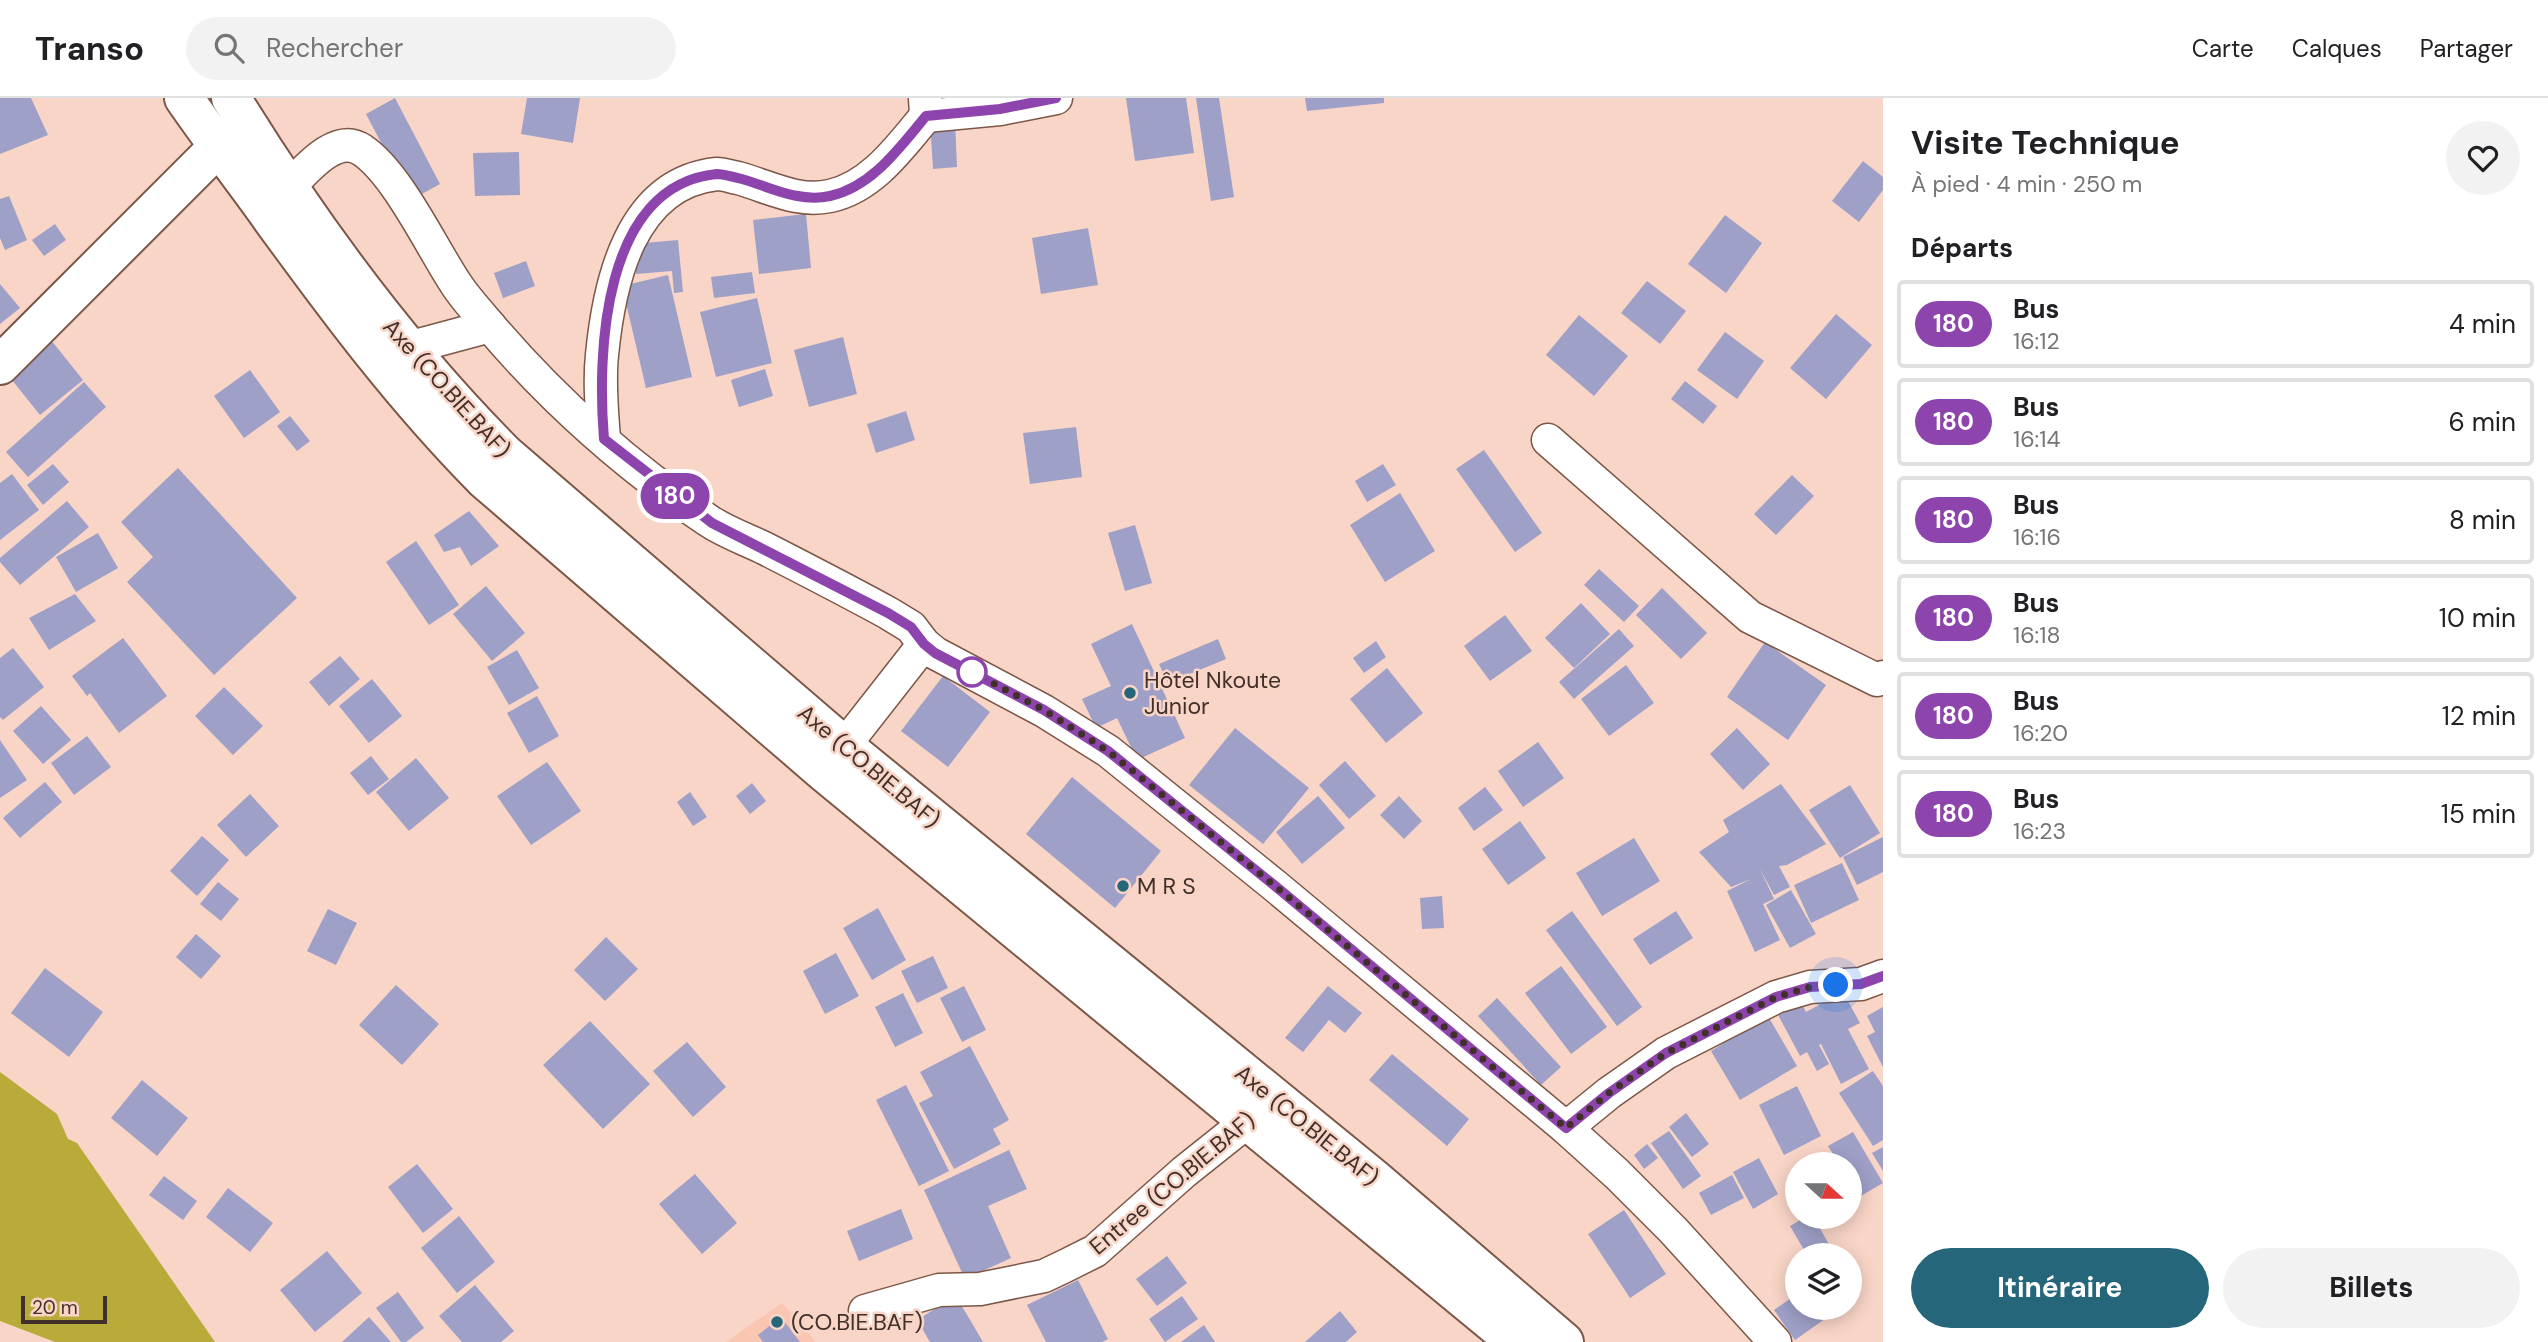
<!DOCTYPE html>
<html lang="fr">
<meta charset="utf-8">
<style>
:root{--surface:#fff;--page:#f2f2f2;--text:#202124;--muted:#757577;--line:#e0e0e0;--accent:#25667a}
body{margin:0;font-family:"DM Sans",sans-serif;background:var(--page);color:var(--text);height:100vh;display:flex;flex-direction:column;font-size:26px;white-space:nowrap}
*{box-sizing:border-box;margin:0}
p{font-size:23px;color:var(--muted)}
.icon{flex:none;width:38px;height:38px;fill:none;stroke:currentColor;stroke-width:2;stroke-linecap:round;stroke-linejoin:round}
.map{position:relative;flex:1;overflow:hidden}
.drawer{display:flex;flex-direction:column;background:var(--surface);width:665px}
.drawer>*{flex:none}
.badge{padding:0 14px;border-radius:23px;font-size:24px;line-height:46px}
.needle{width:46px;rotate:111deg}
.controls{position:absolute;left:1785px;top:1054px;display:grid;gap:14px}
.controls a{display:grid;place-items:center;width:77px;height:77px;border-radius:50%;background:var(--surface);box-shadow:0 4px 18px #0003;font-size:35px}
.scale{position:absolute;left:21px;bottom:18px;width:86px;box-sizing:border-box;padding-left:7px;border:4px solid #413029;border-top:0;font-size:19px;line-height:24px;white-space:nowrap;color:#413029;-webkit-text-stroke:5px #f9d5c7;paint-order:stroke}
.you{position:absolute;width:35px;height:35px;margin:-18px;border:5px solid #fff;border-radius:50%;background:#1a73e8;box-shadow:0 0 0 10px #1a73e833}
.map>.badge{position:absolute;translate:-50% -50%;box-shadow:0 0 0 4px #fff}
h2{padding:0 28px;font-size:26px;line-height:63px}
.round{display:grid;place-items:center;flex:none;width:74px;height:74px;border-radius:37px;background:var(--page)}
.head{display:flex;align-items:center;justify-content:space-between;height:119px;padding:0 28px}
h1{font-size:33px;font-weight:700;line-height:52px}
.button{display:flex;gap:14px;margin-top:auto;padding:14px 28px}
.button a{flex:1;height:80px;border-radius:42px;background:var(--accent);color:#fff;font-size:28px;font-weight:700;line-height:80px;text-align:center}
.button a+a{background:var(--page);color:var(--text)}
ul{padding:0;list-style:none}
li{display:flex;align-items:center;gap:21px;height:88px;margin:0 14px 10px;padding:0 14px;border:4px solid var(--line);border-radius:7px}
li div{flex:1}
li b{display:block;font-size:26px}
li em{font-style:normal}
li .badge{min-width:77px;font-weight:700;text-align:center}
header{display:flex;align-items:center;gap:42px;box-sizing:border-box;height:98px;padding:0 35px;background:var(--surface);border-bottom:2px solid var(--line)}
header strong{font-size:33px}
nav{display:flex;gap:38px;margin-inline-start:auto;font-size:24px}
.search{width:490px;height:63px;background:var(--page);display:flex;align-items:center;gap:18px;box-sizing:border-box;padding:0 24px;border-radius:38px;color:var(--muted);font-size:26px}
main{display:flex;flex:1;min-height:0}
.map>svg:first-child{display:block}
.built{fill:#fac5b1}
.forest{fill:#b8ab3a}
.building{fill:#9ea0c7}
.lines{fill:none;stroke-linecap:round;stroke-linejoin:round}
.minor-casing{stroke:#7c5647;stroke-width:35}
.tertiary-casing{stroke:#7c5647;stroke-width:42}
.trunk-casing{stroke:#7c5647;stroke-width:42}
.minor{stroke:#fff;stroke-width:32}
.tertiary{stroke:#fff;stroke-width:38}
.trunk{stroke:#fff;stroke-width:38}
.line-casing{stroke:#fff;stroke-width:16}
.line{stroke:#8e44ad;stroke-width:10}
.walk{stroke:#413029;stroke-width:7;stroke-dasharray:0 12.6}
.stop-dot{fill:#fff;stroke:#8e44ad;stroke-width:3.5}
.poi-dot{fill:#25667a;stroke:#f9d5c7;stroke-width:2.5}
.labels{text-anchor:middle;stroke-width:5;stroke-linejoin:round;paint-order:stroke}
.street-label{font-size:23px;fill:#413029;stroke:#f9d5c7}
.poi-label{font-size:23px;fill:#413029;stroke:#f9d5c7;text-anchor:start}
</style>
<header>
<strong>Transo</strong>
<div class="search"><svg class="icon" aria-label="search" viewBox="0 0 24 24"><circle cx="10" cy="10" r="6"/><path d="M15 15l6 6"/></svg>Rechercher</div>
<nav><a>Carte</a><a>Calques</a><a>Partager</a></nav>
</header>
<main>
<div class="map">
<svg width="1883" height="1244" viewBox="0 0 1883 1244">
<rect width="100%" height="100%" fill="#f9d5c7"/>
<path class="built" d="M 782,1205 L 816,1244 L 726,1244 Z"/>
<path class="forest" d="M 0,974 L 57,1016 L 68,1041 L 77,1045 L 215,1244 L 55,1244 L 0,1223 Z"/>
<g class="building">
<path d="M 0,0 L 31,0 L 48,37 L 0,56 Z"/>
<path d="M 395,0 L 440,86 L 411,102 L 366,16 Z"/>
<path d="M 527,0 L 580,0 L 573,45 L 521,36 Z"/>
<path d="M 1126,0 L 1186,0 L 1194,55 L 1135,63 Z"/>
<path d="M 1196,0 L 1219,0 L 1234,99 L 1211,103 Z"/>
<path d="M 1305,0 L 1384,0 L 1384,5 L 1307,13 Z"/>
<path d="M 955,22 L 957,69 L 933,71 L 930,23 Z"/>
<path d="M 519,54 L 520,97 L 475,98 L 473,55 Z"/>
<path d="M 1863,63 L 1883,79 L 1883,92 L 1859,124 L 1832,103 Z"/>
<path d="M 9,98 L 27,142 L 5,152 L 0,140 L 0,101 Z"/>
<path d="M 806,116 L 811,170 L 759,176 L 753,122 Z"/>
<path d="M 1725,117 L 1762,145 L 1726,195 L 1688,166 Z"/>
<path d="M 55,126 L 66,142 L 44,158 L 32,142 Z"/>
<path d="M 1088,130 L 1098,187 L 1041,196 L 1032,140 Z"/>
<path d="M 678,142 L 683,194 L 674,195 L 672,173 L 636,176 L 633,146 Z"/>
<path d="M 526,163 L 535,188 L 503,200 L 494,175 Z"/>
<path d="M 752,174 L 755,195 L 714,200 L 711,179 Z"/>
<path d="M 668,177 L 692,279 L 646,290 L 622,188 Z"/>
<path d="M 1647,183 L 1686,213 L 1660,246 L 1621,215 Z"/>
<path d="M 0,186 L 20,210 L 0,226 Z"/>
<path d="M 757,200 L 772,265 L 716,279 L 700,214 Z"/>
<path d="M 1836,216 L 1872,247 L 1826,301 L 1790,270 Z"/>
<path d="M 1579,217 L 1628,258 L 1594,298 L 1546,257 Z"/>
<path d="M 1725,234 L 1764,263 L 1737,301 L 1697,272 Z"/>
<path d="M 843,239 L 857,296 L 809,309 L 794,252 Z"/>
<path d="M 51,242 L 83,282 L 40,317 L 8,277 Z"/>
<path d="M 765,271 L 773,298 L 739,309 L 731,282 Z"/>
<path d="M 250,272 L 280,314 L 244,340 L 214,298 Z"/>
<path d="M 1685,283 L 1717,308 L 1703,326 L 1671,301 Z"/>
<path d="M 84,284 L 106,309 L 28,379 L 6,354 Z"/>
<path d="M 906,313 L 915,342 L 876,355 L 867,326 Z"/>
<path d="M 290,318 L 310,343 L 297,353 L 277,328 Z"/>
<path d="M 1076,329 L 1082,379 L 1030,386 L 1023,335 Z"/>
<path d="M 1484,352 L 1542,435 L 1515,454 L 1456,371 Z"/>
<path d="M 53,366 L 69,384 L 43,407 L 27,387 Z"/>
<path d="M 1383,366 L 1396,387 L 1367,404 L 1355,383 Z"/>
<path d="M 178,370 L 297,500 L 214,577 L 127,484 L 153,459 L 121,424 Z"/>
<path d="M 12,376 L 39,412 L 0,442 L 0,385 Z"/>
<path d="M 1792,377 L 1814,398 L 1776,437 L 1754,416 Z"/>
<path d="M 1400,395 L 1435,453 L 1385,484 L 1350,427 Z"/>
<path d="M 67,403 L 89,429 L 20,487 L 0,464 L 0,460 Z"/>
<path d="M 469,413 L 499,448 L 471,468 L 460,449 L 444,454 L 434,437 Z"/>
<path d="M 1135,427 L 1152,485 L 1125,493 L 1108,435 Z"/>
<path d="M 98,435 L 118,470 L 76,494 L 56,459 Z"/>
<path d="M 416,443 L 459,507 L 429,527 L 386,464 Z"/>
<path d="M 1599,471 L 1639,508 L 1624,524 L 1584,487 Z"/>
<path d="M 486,488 L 525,535 L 492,563 L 453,516 Z"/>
<path d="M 1662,490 L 1707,535 L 1681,561 L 1636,517 Z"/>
<path d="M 75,496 L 96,523 L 49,552 L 29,520 Z"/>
<path d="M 1581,505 L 1610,536 L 1574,570 L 1545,540 Z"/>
<path d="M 1505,517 L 1532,553 L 1490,583 L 1464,548 Z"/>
<path d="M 1132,526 L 1185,640 L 1137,662 L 1117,620 L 1096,630 L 1082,601 L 1111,588 L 1091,546 Z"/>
<path d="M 1619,531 L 1634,548 L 1574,601 L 1559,584 Z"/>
<path d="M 123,540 L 167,598 L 119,635 L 90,595 L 87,598 L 72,578 Z"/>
<path d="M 1218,541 L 1226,561 L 1168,585 L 1159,566 Z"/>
<path d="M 1376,543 L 1386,559 L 1364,575 L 1353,560 Z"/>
<path d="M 1765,544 L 1826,587 L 1788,642 L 1727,599 Z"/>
<path d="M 13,550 L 44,589 L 3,622 L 0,619 L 0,560 Z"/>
<path d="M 517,552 L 539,590 L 509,607 L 487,569 Z"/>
<path d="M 340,558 L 360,581 L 329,608 L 309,584 Z"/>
<path d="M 1626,567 L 1654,605 L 1609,638 L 1581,601 Z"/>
<path d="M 1387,570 L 1423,615 L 1386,645 L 1350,601 Z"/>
<path d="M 943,578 L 990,614 L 948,669 L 901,633 Z"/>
<path d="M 372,581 L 402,618 L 369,645 L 339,608 Z"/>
<path d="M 224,589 L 263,628 L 233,657 L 195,618 Z"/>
<path d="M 537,598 L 559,638 L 529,655 L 507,615 Z"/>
<path d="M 41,608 L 71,642 L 43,666 L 13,633 Z"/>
<path d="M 1235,630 L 1309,690 L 1263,746 L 1189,687 Z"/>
<path d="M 1737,630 L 1770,666 L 1743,692 L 1710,656 Z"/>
<path d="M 87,638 L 111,669 L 74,697 L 51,665 Z"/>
<path d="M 0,642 L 27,682 L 0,700 Z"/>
<path d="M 1538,644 L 1564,680 L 1523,709 L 1498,673 Z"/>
<path d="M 371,658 L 389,681 L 368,697 L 350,675 Z"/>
<path d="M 416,660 L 449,700 L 409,733 L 376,694 Z"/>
<path d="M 1345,663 L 1376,698 L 1349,721 L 1319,687 Z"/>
<path d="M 547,664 L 581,713 L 531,747 L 497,698 Z"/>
<path d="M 1072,679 L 1161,753 L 1115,810 L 1026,736 Z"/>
<path d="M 45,684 L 62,704 L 20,740 L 3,720 Z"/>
<path d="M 752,685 L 766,703 L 750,716 L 736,698 Z"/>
<path d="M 1781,686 L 1826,746 L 1787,767 L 1779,768 L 1790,789 L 1774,797 L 1760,771 L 1774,801 L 1763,806 L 1780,842 L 1755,854 L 1727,793 L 1751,781 L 1731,789 L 1699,754 L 1729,734 L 1723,722 Z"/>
<path d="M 1850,687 L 1880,735 L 1840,760 L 1809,712 Z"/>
<path d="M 1485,689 L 1503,712 L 1474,733 L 1458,710 Z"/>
<path d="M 690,694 L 707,719 L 693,728 L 677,704 Z"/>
<path d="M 250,696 L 279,728 L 246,759 L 217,727 Z"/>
<path d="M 1318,698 L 1345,730 L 1302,766 L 1276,734 Z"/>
<path d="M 1399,698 L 1422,723 L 1404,741 L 1380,717 Z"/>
<path d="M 1520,723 L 1546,760 L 1508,787 L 1482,751 Z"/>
<path d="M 202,738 L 229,762 L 197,798 L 170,773 Z"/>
<path d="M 1883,739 L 1883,774 L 1857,787 L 1843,759 Z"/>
<path d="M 1634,740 L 1660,783 L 1602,818 L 1576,775 Z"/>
<path d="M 1842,765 L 1859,802 L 1811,825 L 1794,787 Z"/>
<path d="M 218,784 L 239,801 L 221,823 L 200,806 Z"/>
<path d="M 1791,792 L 1816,836 L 1790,850 L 1766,807 Z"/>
<path d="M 1442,798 L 1444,830 L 1422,831 L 1420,800 Z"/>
<path d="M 878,810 L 906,862 L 872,882 L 843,830 Z"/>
<path d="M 328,811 L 357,825 L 336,867 L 307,853 Z"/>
<path d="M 1572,813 L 1642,909 L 1617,928 L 1546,832 Z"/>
<path d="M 1676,813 L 1693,840 L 1650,867 L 1633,841 Z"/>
<path d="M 196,836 L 221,858 L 201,881 L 176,859 Z"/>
<path d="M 606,839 L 638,871 L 605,903 L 574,872 Z"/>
<path d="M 836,855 L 859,898 L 825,916 L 803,873 Z"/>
<path d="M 933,858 L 948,890 L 917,905 L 901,873 Z"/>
<path d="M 1561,868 L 1607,929 L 1571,956 L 1525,895 Z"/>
<path d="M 45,870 L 103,914 L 69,959 L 11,915 Z"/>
<path d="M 396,887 L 439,926 L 402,967 L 359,927 Z"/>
<path d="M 964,888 L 986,932 L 962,944 L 940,900 Z"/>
<path d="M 1328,888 L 1362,915 L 1345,935 L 1329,922 L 1303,954 L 1285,940 Z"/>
<path d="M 1843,894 L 1860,925 L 1848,931 L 1869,971 L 1841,986 L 1821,946 L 1819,947 L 1829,966 L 1817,973 L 1807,954 L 1800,958 L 1777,915 L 1800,902 L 1806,914 Z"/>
<path d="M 903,895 L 923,935 L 895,949 L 875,909 Z"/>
<path d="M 1497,900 L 1561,969 L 1541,987 L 1478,918 Z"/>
<path d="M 1883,909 L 1883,969 L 1867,938 L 1875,934 L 1867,918 Z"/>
<path d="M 1768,918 L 1797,968 L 1740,1002 L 1711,953 Z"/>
<path d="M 590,923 L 650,986 L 603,1031 L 543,967 Z"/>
<path d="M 687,944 L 726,989 L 693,1019 L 653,973 Z"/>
<path d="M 970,948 L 1009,1022 L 993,1031 L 1001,1046 L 954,1071 L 919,1005 L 933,998 L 920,974 Z"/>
<path d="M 1392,956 L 1469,1021 L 1447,1048 L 1369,982 Z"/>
<path d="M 1873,973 L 1883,988 L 1883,1042 L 1873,1048 L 1839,995 Z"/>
<path d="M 142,982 L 188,1020 L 157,1058 L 111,1020 Z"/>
<path d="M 906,987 L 949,1073 L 919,1088 L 876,1002 Z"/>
<path d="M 1797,988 L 1821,1038 L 1784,1057 L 1759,1007 Z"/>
<path d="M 1686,1015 L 1709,1046 L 1692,1059 L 1669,1029 Z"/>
<path d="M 1669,1033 L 1701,1078 L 1683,1091 L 1651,1045 Z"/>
<path d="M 1853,1034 L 1883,1085 L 1859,1099 L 1850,1084 L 1850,1066 L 1839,1066 L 1828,1048 Z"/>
<path d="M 1647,1046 L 1658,1060 L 1644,1071 L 1634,1057 Z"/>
<path d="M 1883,1049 L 1883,1073 L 1872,1055 Z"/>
<path d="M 1009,1052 L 1027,1091 L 988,1108 L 1011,1160 L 965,1181 L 924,1092 Z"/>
<path d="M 1759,1060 L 1778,1096 L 1753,1111 L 1733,1074 Z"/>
<path d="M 417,1066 L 453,1111 L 423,1135 L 388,1089 Z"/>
<path d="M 695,1076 L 737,1125 L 702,1156 L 659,1106 Z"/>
<path d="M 1732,1077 L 1744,1100 L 1711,1117 L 1699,1095 Z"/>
<path d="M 164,1078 L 197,1103 L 183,1122 L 149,1097 Z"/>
<path d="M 228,1090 L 273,1125 L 250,1154 L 206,1119 Z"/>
<path d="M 901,1111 L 913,1141 L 859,1163 L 847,1133 Z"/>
<path d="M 1624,1112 L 1666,1176 L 1630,1200 L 1588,1136 Z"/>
<path d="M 459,1118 L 495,1164 L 457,1195 L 421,1150 Z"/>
<path d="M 1807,1118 L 1813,1118 L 1835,1157 L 1807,1157 L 1790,1128 Z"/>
<path d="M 327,1153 L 362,1195 L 315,1234 L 280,1192 Z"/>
<path d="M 1167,1158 L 1187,1185 L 1157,1208 L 1136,1181 Z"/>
<path d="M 1078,1182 L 1108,1241 L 1102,1244 L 1046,1244 L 1027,1207 Z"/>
<path d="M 475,1187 L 514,1233 L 501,1244 L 462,1244 L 439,1218 Z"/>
<path d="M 398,1194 L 424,1230 L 406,1244 L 401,1244 L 376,1210 Z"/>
<path d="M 1797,1196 L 1797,1209 L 1838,1209 L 1839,1211 L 1795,1242 L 1774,1212 Z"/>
<path d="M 956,1198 L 983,1244 L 930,1244 L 917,1222 Z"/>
<path d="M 1182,1198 L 1198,1221 L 1165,1244 L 1149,1221 Z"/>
<path d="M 1340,1213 L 1357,1234 L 1346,1244 L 1305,1244 Z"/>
<path d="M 369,1219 L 391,1244 L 342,1244 Z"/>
<path d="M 781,1219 L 800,1244 L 763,1244 L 758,1237 Z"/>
<path d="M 1204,1227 L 1215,1244 L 1181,1244 Z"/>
</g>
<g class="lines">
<g class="minor-casing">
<g id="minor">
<path d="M 926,18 L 1000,11 L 1056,0"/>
<path d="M 289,89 C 305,73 336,34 362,52 C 397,75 432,150 456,186 C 465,200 478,214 489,227 C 552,301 628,369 709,423 C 727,435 748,442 766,451 C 807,472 848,493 888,515 L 911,529 L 924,546 L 935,555 L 1044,613 L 1108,653 L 1274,787 L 1566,1030 L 1617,1076 L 1673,1132 L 1775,1244"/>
<path d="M 408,250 L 490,228"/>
<path d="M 604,341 C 602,314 599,285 602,257 C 609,185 630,85 717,76 C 724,76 732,79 738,80 C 770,89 797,105 830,98 C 872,89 900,49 926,18 L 925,0"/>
<path d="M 1548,342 L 1750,519 L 1877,582 L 1883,579"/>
<path d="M 830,666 L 924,546"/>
<path d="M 1566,1030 L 1609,995 L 1666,955 L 1776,899 L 1810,889 L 1861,886 L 1883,878"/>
<path d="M 865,1213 L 939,1192 L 980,1191 L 1044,1178 L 1065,1168 L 1095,1153 L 1184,1074 L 1248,1023 L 1264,1007"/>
</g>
</g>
<g class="tertiary-casing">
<path id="tertiary" d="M 0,267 L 241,26"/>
</g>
<g class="trunk-casing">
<g id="trunk">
<path d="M 184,0 C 212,41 243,80 272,121 C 339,213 403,299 484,381 L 824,674 L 1516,1244"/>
<path d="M 231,0 C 310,128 400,251 506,357 L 844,648 L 1373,1080 L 1564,1244"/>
</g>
</g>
<use href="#minor" class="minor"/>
<use href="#tertiary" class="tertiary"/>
<use href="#trunk" class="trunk"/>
</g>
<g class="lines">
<g class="line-casing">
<path id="line" d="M 1056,0 L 1000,11 L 926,18 C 900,49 872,89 830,98 C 797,105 769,88 738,80 C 732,79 724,76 717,76 C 602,87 597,256 604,341 L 712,425 L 888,515 L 911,529 L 924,546 L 935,555 L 1044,612 L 1108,653 L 1274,787 L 1566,1030 L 1609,995 L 1666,955 L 1776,899 L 1810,889 L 1861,886 L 1883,878"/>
</g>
<use href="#line" class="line"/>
<path class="walk" d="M 972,574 L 1044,612 L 1108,653 L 1274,787 L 1566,1030 L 1609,995 L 1666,955 L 1776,899 L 1810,889 L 1836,887"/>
</g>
<circle class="stop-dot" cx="972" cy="574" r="14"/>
<g class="poi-dot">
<circle cx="1130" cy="595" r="7"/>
<circle cx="1123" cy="788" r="7"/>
<circle cx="777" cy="1224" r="7"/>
</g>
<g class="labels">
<g class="street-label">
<text transform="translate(447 290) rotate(48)" y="8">Axe (CO.BIE.BAF)</text>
<text transform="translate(869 668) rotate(40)" y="8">Axe (CO.BIE.BAF)</text>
<text transform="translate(1307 1027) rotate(39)" y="8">Axe (CO.BIE.BAF)</text>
<text transform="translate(1172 1085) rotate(-40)" y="8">Entree (CO.BIE.BAF)</text>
</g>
<g class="poi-label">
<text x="1144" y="590">Hôtel Nkoute<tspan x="1144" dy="26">Junior</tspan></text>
<text x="1137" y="796">M R S</text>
<text x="791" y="1232">(CO.BIE.BAF)</text>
</g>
</g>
</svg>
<div class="controls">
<a><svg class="needle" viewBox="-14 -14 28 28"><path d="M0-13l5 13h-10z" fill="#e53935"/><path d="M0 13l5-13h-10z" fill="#757577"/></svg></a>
<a><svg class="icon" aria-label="layers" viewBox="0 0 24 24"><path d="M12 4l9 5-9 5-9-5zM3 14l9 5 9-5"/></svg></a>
</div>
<div class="scale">20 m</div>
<div class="you" style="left:1836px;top:887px"></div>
<b class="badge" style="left:675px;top:398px;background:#8e44ad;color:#fff">180</b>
</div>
<section class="drawer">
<div class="head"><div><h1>Visite Technique</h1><p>À pied · 4 min · 250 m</p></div><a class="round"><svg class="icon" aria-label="heart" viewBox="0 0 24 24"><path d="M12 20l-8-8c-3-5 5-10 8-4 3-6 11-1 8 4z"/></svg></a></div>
<h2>Départs</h2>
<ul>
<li><span class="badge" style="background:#8e44ad;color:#fff">180</span><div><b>Bus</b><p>16:12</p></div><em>4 min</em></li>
<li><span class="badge" style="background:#8e44ad;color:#fff">180</span><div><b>Bus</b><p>16:14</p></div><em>6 min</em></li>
<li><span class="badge" style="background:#8e44ad;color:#fff">180</span><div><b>Bus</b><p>16:16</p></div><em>8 min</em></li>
<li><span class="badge" style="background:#8e44ad;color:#fff">180</span><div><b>Bus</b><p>16:18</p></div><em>10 min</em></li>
<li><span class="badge" style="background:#8e44ad;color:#fff">180</span><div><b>Bus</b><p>16:20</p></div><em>12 min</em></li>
<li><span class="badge" style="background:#8e44ad;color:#fff">180</span><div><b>Bus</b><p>16:23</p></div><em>15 min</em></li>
</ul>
<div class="button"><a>Itinéraire</a><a>Billets</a></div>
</section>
</main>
